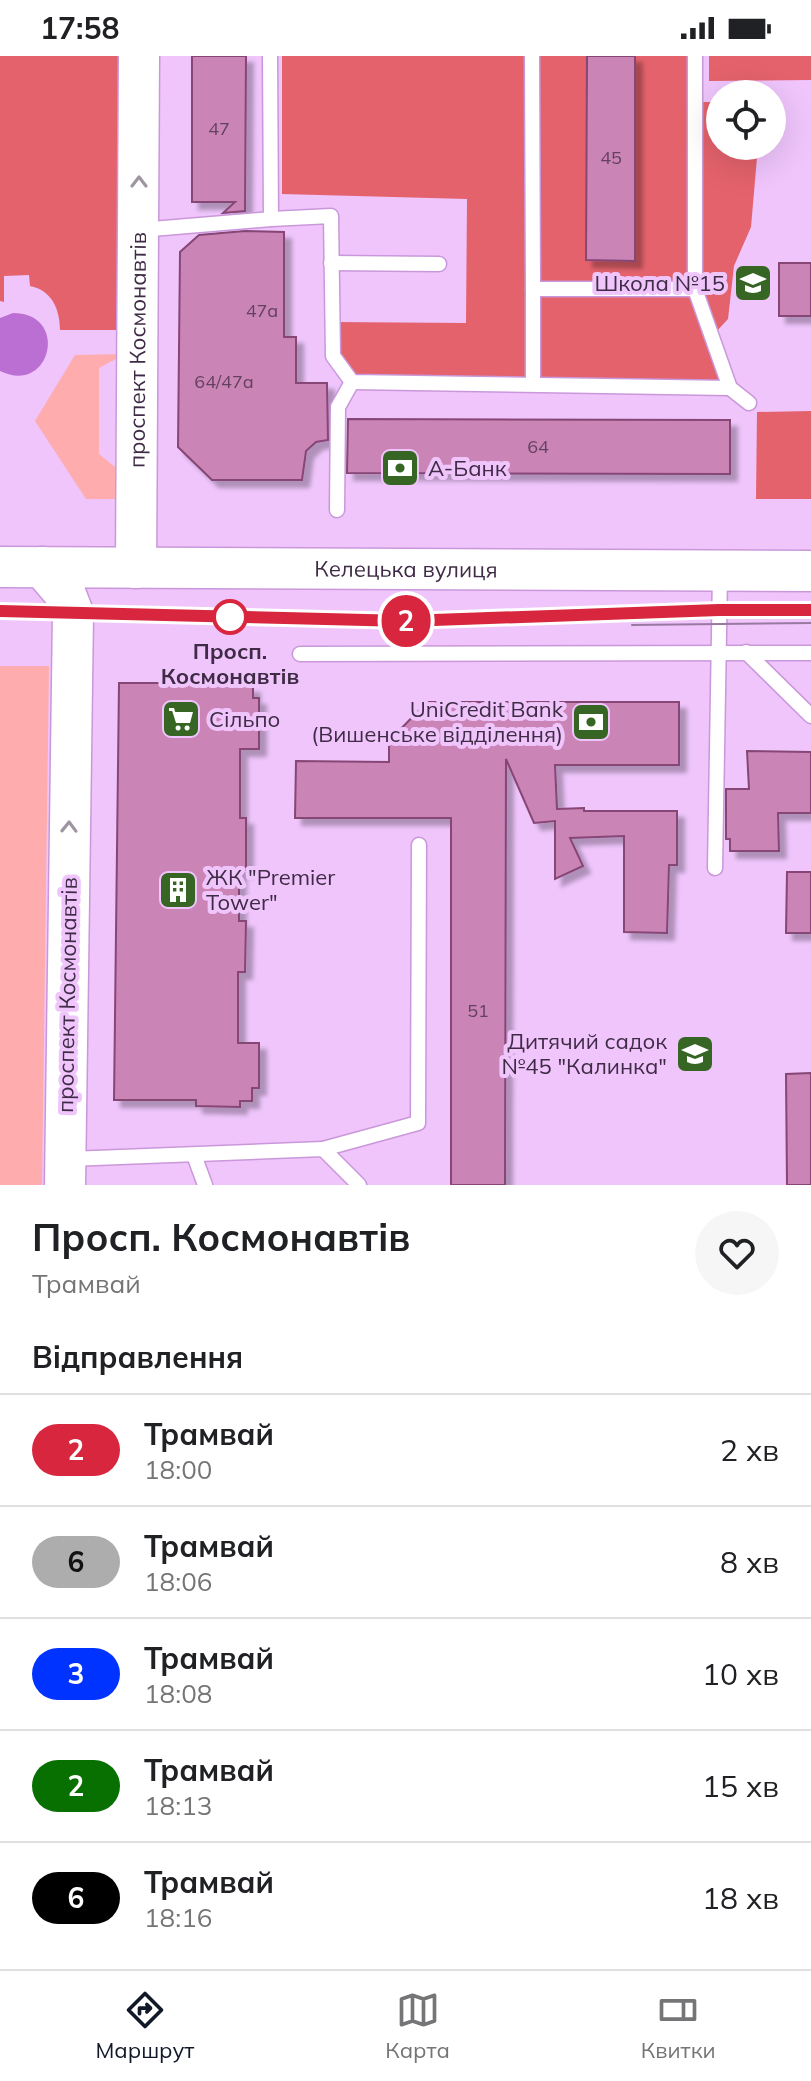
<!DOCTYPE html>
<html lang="uk">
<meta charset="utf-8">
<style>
:root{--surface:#fff;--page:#f6f6f6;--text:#202124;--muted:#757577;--line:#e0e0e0;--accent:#111827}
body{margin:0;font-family:Mulish,sans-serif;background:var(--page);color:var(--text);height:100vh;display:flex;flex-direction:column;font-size:30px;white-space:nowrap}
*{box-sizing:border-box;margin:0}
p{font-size:26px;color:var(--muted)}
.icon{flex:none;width:44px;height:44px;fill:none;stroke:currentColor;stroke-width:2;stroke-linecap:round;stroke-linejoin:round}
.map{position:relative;height:1129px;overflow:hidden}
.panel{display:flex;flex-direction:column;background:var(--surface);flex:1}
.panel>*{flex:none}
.badge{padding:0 16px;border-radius:26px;font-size:28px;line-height:52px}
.controls{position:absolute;left:706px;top:24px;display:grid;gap:16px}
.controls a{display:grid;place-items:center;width:80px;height:80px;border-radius:50%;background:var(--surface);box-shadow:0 8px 32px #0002;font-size:40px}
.map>.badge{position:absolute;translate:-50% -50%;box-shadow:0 0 0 4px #fff}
h2{padding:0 32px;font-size:30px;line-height:72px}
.round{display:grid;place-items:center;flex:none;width:84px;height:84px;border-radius:42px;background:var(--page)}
.headline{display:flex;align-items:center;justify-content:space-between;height:136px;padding:0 32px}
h1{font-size:38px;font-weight:700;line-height:60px}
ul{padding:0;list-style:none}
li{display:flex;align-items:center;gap:24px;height:112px;padding:0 32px;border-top:2px solid var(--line)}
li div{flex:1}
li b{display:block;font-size:30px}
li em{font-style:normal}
li .badge{min-width:88px;font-weight:700;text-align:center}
.status{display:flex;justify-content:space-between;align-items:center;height:56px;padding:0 40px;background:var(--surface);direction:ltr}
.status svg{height:22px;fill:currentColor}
.menu{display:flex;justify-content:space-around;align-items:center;height:112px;border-top:2px solid var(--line);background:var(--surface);font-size:22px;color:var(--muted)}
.menu a{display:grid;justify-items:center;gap:4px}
.menu .current{color:var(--accent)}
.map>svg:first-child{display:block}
.green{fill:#feacad}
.forest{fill:#e4626c}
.water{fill:#bc6fd3}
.building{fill:#ca84b6;stroke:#864675;stroke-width:2;filter:url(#shadow)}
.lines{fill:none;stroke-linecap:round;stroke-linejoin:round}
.lane-casing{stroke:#ca98da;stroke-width:17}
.secondary-casing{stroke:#ca98da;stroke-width:43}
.lane{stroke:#fff;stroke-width:14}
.secondary{stroke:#fff;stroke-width:40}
.tram{stroke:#9979a2;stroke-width:2}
.oneway{stroke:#9f95a2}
.line-casing{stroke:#fff;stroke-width:18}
.line{stroke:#d7263d;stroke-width:12}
.stop-dot{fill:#fff;stroke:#d7263d;stroke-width:4}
.labels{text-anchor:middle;stroke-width:8;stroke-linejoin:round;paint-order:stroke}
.number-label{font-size:18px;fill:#624161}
.poi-label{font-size:22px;fill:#3f2b45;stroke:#efc5fc;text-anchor:end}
.street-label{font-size:22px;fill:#3f2b45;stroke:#efc5fc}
.stop-label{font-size:22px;font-weight:bold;fill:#3f2b45;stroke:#efc5fc}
</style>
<div class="status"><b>17:58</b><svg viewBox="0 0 49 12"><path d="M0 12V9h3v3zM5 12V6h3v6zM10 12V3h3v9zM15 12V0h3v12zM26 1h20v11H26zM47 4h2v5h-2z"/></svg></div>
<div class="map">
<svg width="811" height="1129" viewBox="0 0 811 1129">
<defs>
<filter id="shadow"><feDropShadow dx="7" dy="7" stdDeviation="2" flood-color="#0004"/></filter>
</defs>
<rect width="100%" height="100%" fill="#efc5fc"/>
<g class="green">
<path d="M 125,298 L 99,312 L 99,398 L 125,419 L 123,443 L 86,443 L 35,365 L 75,299 Z"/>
<path d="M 0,610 L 49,610 L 42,1129 L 0,1129 Z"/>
</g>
<g class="forest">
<path d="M 0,0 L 124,0 L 124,274 L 60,274 C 60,254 52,234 30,230 L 29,219 L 4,220 L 4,246 L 0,245 Z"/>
<path d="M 282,0 L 695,0 L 695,233 L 730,332 L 352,326 L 333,300 L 332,266 L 466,267 L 467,143 L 282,138 Z"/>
<path d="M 709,0 L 811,0 L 811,24 L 709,25 Z"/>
<path d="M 702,46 L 720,46 L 720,90 L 758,90 L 751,171 L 734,210 L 728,263 L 716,276 L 701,231 Z"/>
<path d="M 811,355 L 811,443 L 756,443 L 757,356 Z"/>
</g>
<path class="water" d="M 13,257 C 70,257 51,340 0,315 L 0,262 Z"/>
<g class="building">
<path d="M 192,0 L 246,0 L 245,155 L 223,157 L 235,146 L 192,146 Z"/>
<path d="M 587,0 L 635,0 L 635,205 L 586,204 Z"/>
<path d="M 245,175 L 284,176 L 284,281 L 296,281 L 296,327 L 327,327 L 328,384 L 316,386 L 306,395 L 302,424 L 212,424 L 178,391 L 180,196 L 199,179 Z"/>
<rect x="779" y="207" width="32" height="53"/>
<path d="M 348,363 L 730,364 L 730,418 L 347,417 Z"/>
<path d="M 197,623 L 241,623 L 241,630 L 253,630 L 253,642 L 259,642 L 259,693 L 240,693 L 240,762 L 246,762 L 246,814 L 239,813 L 239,865 L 246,865 L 245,916 L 238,916 L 238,987 L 259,987 L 259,1032 L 252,1032 L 252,1045 L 240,1045 L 240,1051 L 196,1050 L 196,1044 L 114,1044 L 119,627 L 197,627 Z"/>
<path d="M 427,646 L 679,646 L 679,709 L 555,709 L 557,753 L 584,752 L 584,755 L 677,755 L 677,809 L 669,809 L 667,877 L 624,876 L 624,780 L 570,782 L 583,810 L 555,823 L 555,765 L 534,767 L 506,703 L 505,1129 L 451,1129 L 451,762 L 295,762 L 296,705 L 389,706 L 389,685 Z"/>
<path d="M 747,695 L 811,696 L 811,757 L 778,757 L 779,795 L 730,795 L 730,783 L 726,783 L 726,733 L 749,733 Z"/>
<path d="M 787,816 L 811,816 L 811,877 L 786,877 Z"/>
<path d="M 811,1017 L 811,1129 L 787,1129 L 786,1018 Z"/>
</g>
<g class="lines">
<g class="lane-casing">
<g id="lane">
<path d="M 270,0 L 271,163 L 331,160 L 333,300 L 352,326 L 730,332"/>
<path d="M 532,0 L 533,233"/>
<path d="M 695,0 L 695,233 L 730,332 L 749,347"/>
<path d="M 140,174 L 271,163"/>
<path d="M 331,207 L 439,208"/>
<path d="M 533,327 L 533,233 L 695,233"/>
<path d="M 337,454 L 338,351 L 352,326"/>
<path d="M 746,596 L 811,660"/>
<path d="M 300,598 L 811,597"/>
<path d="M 715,812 L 720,519"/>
<path d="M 323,1093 L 418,1067 L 419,789"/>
<path d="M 194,1099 L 205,1129"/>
<path d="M 69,1103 L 323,1093 L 359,1129"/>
</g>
</g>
<g class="secondary-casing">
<g id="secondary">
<path id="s1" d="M 0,511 L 811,515"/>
<path d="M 42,511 L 66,539 L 73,557 L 65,1129"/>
<path id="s2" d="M 136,512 L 139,0"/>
</g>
</g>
<use href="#lane" class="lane"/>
<use href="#secondary" class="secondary"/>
<g class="tram">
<path d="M 0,555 L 406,565 L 719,554 L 811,554"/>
<path d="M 632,569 L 811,567"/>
</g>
</g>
<defs><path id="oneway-chevron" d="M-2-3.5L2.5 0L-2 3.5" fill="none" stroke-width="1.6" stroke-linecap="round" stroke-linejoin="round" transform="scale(2)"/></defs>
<g class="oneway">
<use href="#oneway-chevron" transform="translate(139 126) rotate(-90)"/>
<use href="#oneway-chevron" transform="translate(69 771) rotate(-89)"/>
</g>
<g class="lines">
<g class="line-casing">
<path id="line" d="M 0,555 L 406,565 L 719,554 L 811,554"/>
</g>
<use href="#line" class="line"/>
</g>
<defs>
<g id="school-square" transform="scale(2)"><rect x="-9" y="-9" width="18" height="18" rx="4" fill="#366524" stroke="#efc5fc"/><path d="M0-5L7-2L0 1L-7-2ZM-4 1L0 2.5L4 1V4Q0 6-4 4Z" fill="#fff"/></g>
<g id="bank-square" transform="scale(2)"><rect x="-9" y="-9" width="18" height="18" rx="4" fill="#366524" stroke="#efc5fc"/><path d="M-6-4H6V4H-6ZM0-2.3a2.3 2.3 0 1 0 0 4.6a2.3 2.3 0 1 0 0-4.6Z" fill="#fff"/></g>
<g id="supermarket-square" transform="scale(2)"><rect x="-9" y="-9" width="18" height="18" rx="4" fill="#366524" stroke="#efc5fc"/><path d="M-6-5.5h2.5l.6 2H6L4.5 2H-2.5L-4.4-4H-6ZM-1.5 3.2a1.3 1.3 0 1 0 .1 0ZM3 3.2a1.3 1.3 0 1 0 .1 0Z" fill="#fff"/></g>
<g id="building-square" transform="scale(2)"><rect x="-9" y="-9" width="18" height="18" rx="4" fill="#366524" stroke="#efc5fc"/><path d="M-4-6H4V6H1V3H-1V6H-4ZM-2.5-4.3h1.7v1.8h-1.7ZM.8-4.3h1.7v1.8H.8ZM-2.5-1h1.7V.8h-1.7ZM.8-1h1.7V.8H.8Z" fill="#fff"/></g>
</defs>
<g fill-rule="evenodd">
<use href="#school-square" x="753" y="227"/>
<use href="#bank-square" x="400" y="412"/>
<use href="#supermarket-square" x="181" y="663"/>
<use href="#bank-square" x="591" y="666"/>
<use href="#building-square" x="178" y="834"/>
<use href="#school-square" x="695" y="998"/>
</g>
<circle class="stop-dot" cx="230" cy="561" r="16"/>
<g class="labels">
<g class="number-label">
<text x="219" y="79">47</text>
<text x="611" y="108">45</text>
<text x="262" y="261">47а</text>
<text x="224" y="332">64/47а</text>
<text x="538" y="397">64</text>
<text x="478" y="961">51</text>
</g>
<g class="poi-label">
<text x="725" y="235">Школа №15</text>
<text x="428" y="420" text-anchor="start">А-Банк</text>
<text x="563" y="661">UniCredit Bank<tspan x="563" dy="25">(Вишенське відділення)</tspan></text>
<text x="209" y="671" text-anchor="start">Сільпо</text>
<text x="206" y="829" text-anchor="start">ЖК "Premier<tspan x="206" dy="25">Tower"</tspan></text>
<text x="667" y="993">Дитячий садок<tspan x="667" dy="25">№45 "Калинка"</tspan></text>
</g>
<g class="street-label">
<text dy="8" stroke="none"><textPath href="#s2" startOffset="218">проспект Космонавтів</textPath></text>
<text dy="8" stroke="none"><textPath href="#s1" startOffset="406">Келецька вулиця</textPath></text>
<text transform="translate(67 939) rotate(-89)" y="8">проспект Космонавтів</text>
</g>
<g class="stop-label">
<text x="230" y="603">Просп.<tspan x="230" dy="25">Космонавтів</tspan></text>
</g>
</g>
</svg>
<div class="controls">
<a><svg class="icon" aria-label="locate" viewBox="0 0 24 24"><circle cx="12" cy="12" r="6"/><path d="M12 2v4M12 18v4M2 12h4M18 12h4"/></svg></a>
</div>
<b class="badge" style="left:406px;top:565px;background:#d7263d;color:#fff">2</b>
</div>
<section class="panel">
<div class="headline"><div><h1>Просп. Космонавтів</h1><p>Трамвай</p></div><a class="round"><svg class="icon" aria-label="heart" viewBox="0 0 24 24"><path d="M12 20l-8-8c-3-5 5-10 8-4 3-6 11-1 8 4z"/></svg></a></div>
<h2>Відправлення</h2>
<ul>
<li><span class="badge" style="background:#d7263d;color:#fff">2</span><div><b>Трамвай</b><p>18:00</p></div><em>2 хв</em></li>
<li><span class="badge" style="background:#adadad;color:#111">6</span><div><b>Трамвай</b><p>18:06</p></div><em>8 хв</em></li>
<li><span class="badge" style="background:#03f;color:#fff">3</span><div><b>Трамвай</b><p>18:08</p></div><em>10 хв</em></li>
<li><span class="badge" style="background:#077000;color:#fff">2</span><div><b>Трамвай</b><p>18:13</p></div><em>15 хв</em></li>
<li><span class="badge" style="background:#000;color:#fff">6</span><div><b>Трамвай</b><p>18:16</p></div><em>18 хв</em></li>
</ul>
</section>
<nav class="menu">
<a class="current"><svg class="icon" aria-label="directions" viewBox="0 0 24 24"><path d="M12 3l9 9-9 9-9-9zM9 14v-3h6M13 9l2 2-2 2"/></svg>Маршрут</a>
<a><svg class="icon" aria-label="map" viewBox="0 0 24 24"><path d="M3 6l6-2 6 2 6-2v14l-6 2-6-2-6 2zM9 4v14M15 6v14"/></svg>Карта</a>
<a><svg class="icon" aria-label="tickets" viewBox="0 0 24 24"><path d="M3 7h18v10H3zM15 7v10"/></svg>Квитки</a>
</nav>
